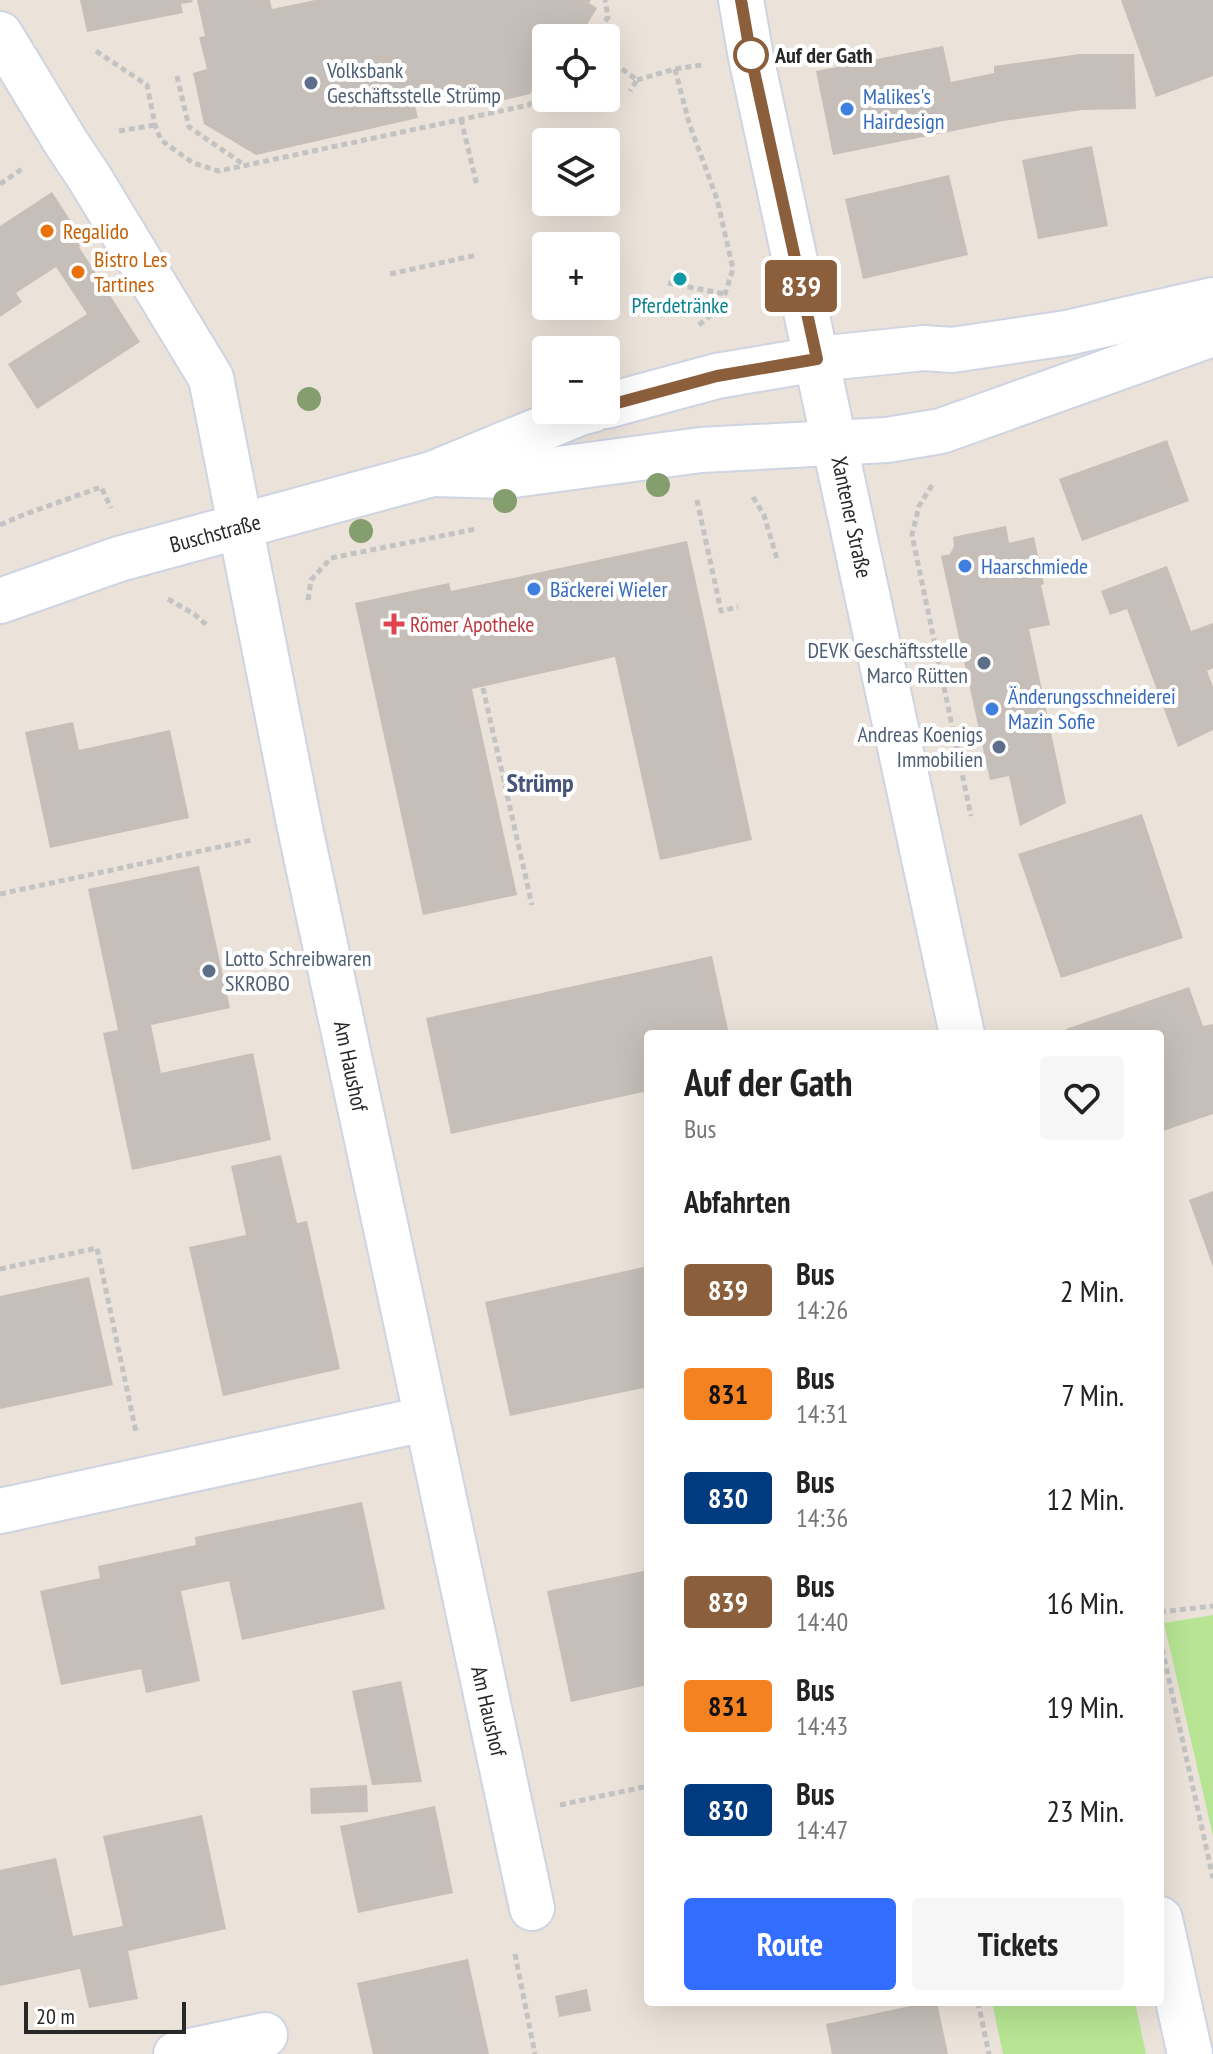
<!DOCTYPE html>
<html lang="de">
<meta charset="utf-8">
<style>
:root{--surface:#fff;--page:#f6f6f6;--text:#222;--muted:#767676;--accent:#326dff}
body{margin:0;font-family:"PT Sans Narrow",sans-serif;background:var(--page);color:var(--text);height:100vh;display:flex;flex-direction:column;font-size:30px;white-space:nowrap}
*{box-sizing:border-box;margin:0}
p{font-size:26px;color:var(--muted)}
.icon{flex:none;width:44px;height:44px;fill:none;stroke:currentColor;stroke-width:2;stroke-linecap:round;stroke-linejoin:round}
.map{position:relative;flex:1;overflow:hidden}
.details{position:absolute;left:644px;top:1030px;width:520px;height:976px;display:flex;flex-direction:column;background:var(--surface);border-radius:8px;box-shadow:0 8px 32px #0002}
.details>*{flex:none}
.badge{padding:0 16px;border-radius:6px;font-size:28px;line-height:52px}
.buttons{position:absolute;left:532px;top:24px;display:grid;gap:16px}
.buttons a{display:grid;place-items:center;width:88px;height:88px;border-radius:8px;background:var(--surface);box-shadow:0 8px 32px #0002;font-size:40px}
.scale{position:absolute;left:24px;bottom:20px;width:162px;box-sizing:border-box;padding-left:8px;border:4px solid #282828;border-top:0;font-size:22px;line-height:28px;white-space:nowrap;color:#282828;-webkit-text-stroke:6px #fff;paint-order:stroke}
.map>.badge{position:absolute;translate:-50% -50%;box-shadow:0 0 0 4px #fff}
h2{padding:0 40px;font-size:30px;line-height:72px}
.round{display:grid;place-items:center;flex:none;width:84px;height:84px;border-radius:8px;background:var(--page)}
.summary{display:flex;align-items:center;justify-content:space-between;height:136px;padding:0 40px}
h1{font-size:38px;font-weight:700;line-height:60px}
.primary-button{display:flex;gap:16px;margin-top:auto;padding:16px 40px}
.primary-button a{flex:1;height:92px;border-radius:8px;background:var(--accent);color:#fff;font-size:32px;font-weight:700;line-height:92px;text-align:center}
.primary-button a+a{background:var(--page);color:var(--text)}
ul{padding:0;list-style:none}
li{display:flex;align-items:center;gap:24px;height:104px;padding:0 40px}
li div{flex:1}
li b{display:block;font-size:30px}
li em{font-style:normal}
li .badge{min-width:88px;font-weight:700;text-align:center}
.map>svg:first-child{display:block}
.green{fill:#b7e593}
.building{fill:#c6bfb9}
.lines{fill:none;stroke-linecap:round;stroke-linejoin:round}
.minor-casing{stroke:#ced4e2;stroke-width:48}
.secondary-casing{stroke:#ced4e2;stroke-width:48}
.path{stroke:#c3c3c3;stroke-width:5;stroke-dasharray:6 4;stroke-linecap:butt}
.minor{stroke:#fff;stroke-width:44}
.secondary{stroke:#fff;stroke-width:44}
.tree{fill:#849e6e}
.line-casing{stroke:#fff;stroke-width:18}
.line{stroke:#8b5e3c;stroke-width:12}
.stop-dot{fill:#fff;stroke:#8b5e3c;stroke-width:4}
.service-dot{fill:#5c6f8a;stroke:#fff;stroke-width:3}
.shop-dot{fill:#3f7fe0;stroke:#fff;stroke-width:3}
.food-dot{fill:#e8710a;stroke:#fff;stroke-width:3}
.culture-dot{fill:#0f9aa8;stroke:#fff;stroke-width:3}
.health-dot{fill:#e0444e;stroke:#fff;stroke-width:3}
.labels{text-anchor:middle;stroke-width:8;stroke-linejoin:round;paint-order:stroke}
.stop-label{font-size:22px;font-weight:bold;fill:#282828;stroke:#fff;text-anchor:start}
.service-label{font-size:22px;fill:#4e5e75;stroke:#fff;text-anchor:start}
.shop-label{font-size:22px;fill:#366cbe;stroke:#fff;text-anchor:start}
.food-label{font-size:22px;fill:#c56008;stroke:#fff;text-anchor:start}
.culture-label{font-size:22px;fill:#0d838f;stroke:#fff}
.street-label{font-size:22px;fill:#282828;stroke:#fff}
.health-label{font-size:22px;fill:#be3a42;stroke:#fff;text-anchor:start}
.quarter-label{font-size:26px;font-weight:bold;fill:#47557a;stroke:#fff}
</style>
<div class="map">
<svg width="1213" height="2054" viewBox="0 0 1213 2054">
<rect width="100%" height="100%" fill="#ebe2d9"/>
<g class="green">
<path d="M 1213,1615 L 1213,1836 L 1164,1623 Z"/>
<path d="M 992,2002 L 1135,2002 L 1146,2054 L 1003,2054 Z"/>
</g>
<g class="building">
<path d="M 80,0 L 192,0 L 193,2 L 181,4 L 183,13 L 87,32 Z"/>
<path d="M 197,0 L 270,0 L 272,9 L 315,0 L 591,0 L 589,3 L 597,8 L 579,38 L 546,38 L 546,69 L 530,94 L 479,106 L 477,93 L 415,106 L 418,118 L 256,155 L 204,124 L 193,73 L 207,69 L 199,37 L 205,36 Z"/>
<path d="M 1121,0 L 1213,0 L 1213,76 L 1156,97 Z"/>
<path d="M 943,46 L 951,82 L 994,73 L 994,66 L 1080,54 L 1134,54 L 1136,109 L 1082,110 L 1003,121 L 833,155 L 816,71 Z"/>
<path d="M 1092,146 L 1108,226 L 1038,239 L 1022,160 Z"/>
<path d="M 949,175 L 968,255 L 863,279 L 845,199 Z"/>
<path d="M 52,192 L 85,243 L 79,247 L 140,342 L 37,409 L 8,364 L 87,314 L 56,267 L 16,293 L 22,302 L 0,317 L 0,226 Z"/>
<path d="M 1167,440 L 1189,501 L 1082,541 L 1059,479 Z"/>
<path d="M 1006,526 L 1009,543 L 1034,537 L 1044,584 L 1041,585 L 1050,625 L 1029,629 L 1066,803 L 1020,826 L 1009,776 L 990,780 L 941,556 L 950,554 L 954,546 L 953,537 Z"/>
<path d="M 687,541 L 752,840 L 660,860 L 615,657 L 472,689 L 517,895 L 423,915 L 355,603 L 449,583 L 451,591 Z"/>
<path d="M 1167,566 L 1191,631 L 1213,623 L 1213,668 L 1207,671 L 1213,687 L 1213,730 L 1178,747 L 1127,609 L 1110,615 L 1101,591 Z"/>
<path d="M 73,722 L 79,750 L 170,730 L 189,818 L 50,848 L 25,732 Z"/>
<path d="M 1142,814 L 1183,938 L 1061,978 L 1018,854 Z"/>
<path d="M 199,866 L 230,1008 L 151,1025 L 161,1073 L 253,1053 L 271,1140 L 132,1170 L 103,1033 L 118,1030 L 88,889 Z"/>
<path d="M 712,956 L 729,1034 L 648,1034 L 648,1091 L 451,1134 L 426,1018 Z"/>
<path d="M 1189,987 L 1203,1026 L 1213,1024 L 1213,1114 L 1160,1132 L 1160,1034 L 1068,1034 L 1066,1029 Z"/>
<path d="M 281,1155 L 297,1223 L 307,1221 L 340,1369 L 223,1396 L 189,1247 L 246,1235 L 231,1166 Z"/>
<path d="M 1213,1191 L 1213,1267 L 1189,1200 Z"/>
<path d="M 648,1266 L 648,1387 L 510,1416 L 485,1302 Z"/>
<path d="M 89,1277 L 113,1385 L 0,1409 L 0,1296 Z"/>
<path d="M 362,1502 L 385,1609 L 242,1640 L 229,1581 L 181,1591 L 200,1681 L 146,1693 L 141,1669 L 61,1685 L 40,1591 L 100,1578 L 98,1566 L 196,1545 L 195,1537 Z"/>
<path d="M 648,1570 L 648,1685 L 571,1702 L 547,1591 Z"/>
<path d="M 401,1681 L 422,1782 L 372,1785 L 352,1691 Z"/>
<path d="M 367,1785 L 368,1812 L 311,1814 L 310,1788 Z"/>
<path d="M 435,1806 L 453,1893 L 358,1913 L 340,1826 Z"/>
<path d="M 202,1815 L 226,1929 L 128,1951 L 138,1999 L 89,2008 L 80,1969 L 0,1986 L 0,1870 L 56,1858 L 73,1936 L 123,1926 L 103,1836 Z"/>
<path d="M 468,1959 L 489,2054 L 373,2054 L 357,1983 Z"/>
<path d="M 587,1989 L 591,2011 L 559,2017 L 555,1996 Z"/>
<path d="M 929,2002 L 937,2002 L 948,2054 L 832,2054 L 826,2024 Z"/>
</g>
<g class="lines">
<g class="minor-casing">
<g id="minor">
<path d="M 0,34 L 65,141 L 89,177 L 211,378 L 300,828 L 532,1908"/>
<path d="M 606,406 L 717,376 L 817,359 L 924,348 L 952,350 L 1067,333 L 1213,300"/>
<path d="M 432,474 L 506,476 L 701,450 L 887,440 L 941,431 L 1213,334"/>
<path d="M 0,601 L 119,559 L 432,474 L 580,413 L 592,410"/>
<path d="M 0,1511 L 425,1419"/>
<path d="M 176,2054 L 265,2035"/>
</g>
</g>
<g class="secondary-casing">
<g id="secondary">
<path d="M 741,0 L 751,57 L 962,1034"/>
<path d="M 1160,1919 L 1190,2054"/>
</g>
</g>
<g class="path">
<path d="M 594,38 L 608,17 L 605,0"/>
<path d="M 96,51 L 147,85 L 155,125 L 161,140 L 193,163 L 219,171 L 529,105 L 546,84"/>
<path d="M 606,57 L 637,80 L 630,91"/>
<path d="M 675,69 L 689,123 L 717,199 L 733,269 L 725,294 L 716,310 L 704,321 L 696,327"/>
<path d="M 177,76 L 189,127 L 243,164"/>
<path d="M 637,80 L 675,69 L 702,65"/>
<path d="M 461,119 L 477,186"/>
<path d="M 119,131 L 155,125"/>
<path d="M 0,184 L 22,169"/>
<path d="M 390,274 L 477,255"/>
<path d="M 668,283 L 725,294"/>
<path d="M 932,485 L 919,506 L 912,535 L 971,816"/>
<path d="M 753,497 L 764,515 L 778,562"/>
<path d="M 697,500 L 721,611 L 738,607"/>
<path d="M 0,525 L 23,515 L 101,487 L 111,508"/>
<path d="M 168,599 L 194,614 L 209,627"/>
<path d="M 308,600 L 311,580 L 331,558 L 476,529"/>
<path d="M 483,688 L 532,905"/>
<path d="M 0,894 L 252,840"/>
<path d="M 0,1269 L 97,1248 L 136,1432"/>
<path d="M 1160,1612 L 1213,1606"/>
<path d="M 1160,1639 L 1213,1878"/>
<path d="M 560,1805 L 648,1786"/>
<path d="M 515,1954 L 535,2054"/>
<path d="M 978,2002 L 989,2054"/>
</g>
<use href="#minor" class="minor"/>
<use href="#secondary" class="secondary"/>
</g>
<g class="tree">
<circle cx="309" cy="399" r="12"/>
<circle cx="658" cy="485" r="12"/>
<circle cx="505" cy="501" r="12"/>
<circle cx="361" cy="531" r="12"/>
</g>
<g class="lines">
<g class="line-casing">
<path id="line" d="M 606,406 L 717,376 L 817,359 L 751,57 L 741,0"/>
</g>
<use href="#line" class="line"/>
</g>
<circle class="stop-dot" cx="751" cy="55" r="16"/>
<g class="service-dot">
<circle cx="311" cy="83" r="8"/>
<circle cx="984" cy="663" r="8"/>
<circle cx="999" cy="747" r="8"/>
<circle cx="209" cy="971" r="8"/>
</g>
<g class="shop-dot">
<circle cx="847" cy="109" r="8"/>
<circle cx="965" cy="566" r="8"/>
<circle cx="534" cy="589" r="8"/>
<circle cx="992" cy="709" r="8"/>
</g>
<g class="food-dot">
<circle cx="47" cy="231" r="8"/>
<circle cx="78" cy="272" r="8"/>
</g>
<circle class="culture-dot" cx="680" cy="279" r="8"/>
<path class="health-dot" d="M390 612h8v8h8v8h-8v8h-8v-8h-8v-8h8z"/>
<g class="labels">
<g class="stop-label">
<text x="775" y="63">Auf der Gath</text>
</g>
<g class="service-label">
<text x="327" y="78">Volksbank<tspan x="327" dy="25">Geschäftsstelle Strümp</tspan></text>
<text x="968" y="658" text-anchor="end">DEVK Geschäftsstelle<tspan x="968" dy="25">Marco Rütten</tspan></text>
<text x="983" y="742" text-anchor="end">Andreas Koenigs<tspan x="983" dy="25">Immobilien</tspan></text>
<text x="225" y="966">Lotto Schreibwaren<tspan x="225" dy="25">SKROBO</tspan></text>
</g>
<g class="shop-label">
<text x="863" y="104">Malikes's<tspan x="863" dy="25">Hairdesign</tspan></text>
<text x="981" y="574">Haarschmiede</text>
<text x="550" y="597">Bäckerei Wieler</text>
<text x="1008" y="704">Änderungsschneiderei<tspan x="1008" dy="25">Mazin Sofie</tspan></text>
</g>
<g class="food-label">
<text x="63" y="239">Regalido</text>
<text x="94" y="267">Bistro Les<tspan x="94" dy="25">Tartines</tspan></text>
</g>
<g class="culture-label">
<text x="680" y="313">Pferdetränke</text>
</g>
<g class="street-label">
<text transform="translate(852 517) rotate(78)" y="8">Xantener Straße</text>
<text transform="translate(215 533) rotate(-15)" y="8">Buschstraße</text>
<text transform="translate(351 1066) rotate(78)" y="8">Am Haushof</text>
<text transform="translate(489 1711) rotate(77)" y="8">Am Haushof</text>
</g>
<g class="health-label">
<text x="410" y="632">Römer Apotheke</text>
</g>
<g class="quarter-label">
<text x="540" y="792">Strümp</text>
</g>
</g>
</svg>
<div class="buttons">
<a><svg class="icon" aria-label="locate" viewBox="0 0 24 24"><circle cx="12" cy="12" r="6"/><path d="M12 2v4M12 18v4M2 12h4M18 12h4"/></svg></a>
<a><svg class="icon" aria-label="layers" viewBox="0 0 24 24"><path d="M12 4l9 5-9 5-9-5zM3 14l9 5 9-5"/></svg></a>
<a>+</a>
<a>−</a>
</div>
<div class="scale">20 m</div>
<b class="badge" style="left:801px;top:286px;background:#8b5e3c;color:#fff">839</b>
<section class="details">
<div class="summary"><div><h1>Auf der Gath</h1><p>Bus</p></div><a class="round"><svg class="icon" aria-label="heart" viewBox="0 0 24 24"><path d="M12 20l-8-8c-3-5 5-10 8-4 3-6 11-1 8 4z"/></svg></a></div>
<h2>Abfahrten</h2>
<ul>
<li><span class="badge" style="background:#8b5e3c;color:#fff">839</span><div><b>Bus</b><p>14:26</p></div><em>2 Min.</em></li>
<li><span class="badge" style="background:#f58220;color:#111">831</span><div><b>Bus</b><p>14:31</p></div><em>7 Min.</em></li>
<li><span class="badge" style="background:#003b80;color:#fff">830</span><div><b>Bus</b><p>14:36</p></div><em>12 Min.</em></li>
<li><span class="badge" style="background:#8b5e3c;color:#fff">839</span><div><b>Bus</b><p>14:40</p></div><em>16 Min.</em></li>
<li><span class="badge" style="background:#f58220;color:#111">831</span><div><b>Bus</b><p>14:43</p></div><em>19 Min.</em></li>
<li><span class="badge" style="background:#003b80;color:#fff">830</span><div><b>Bus</b><p>14:47</p></div><em>23 Min.</em></li>
</ul>
<div class="primary-button"><a>Route</a><a>Tickets</a></div>
</section>
</div>
